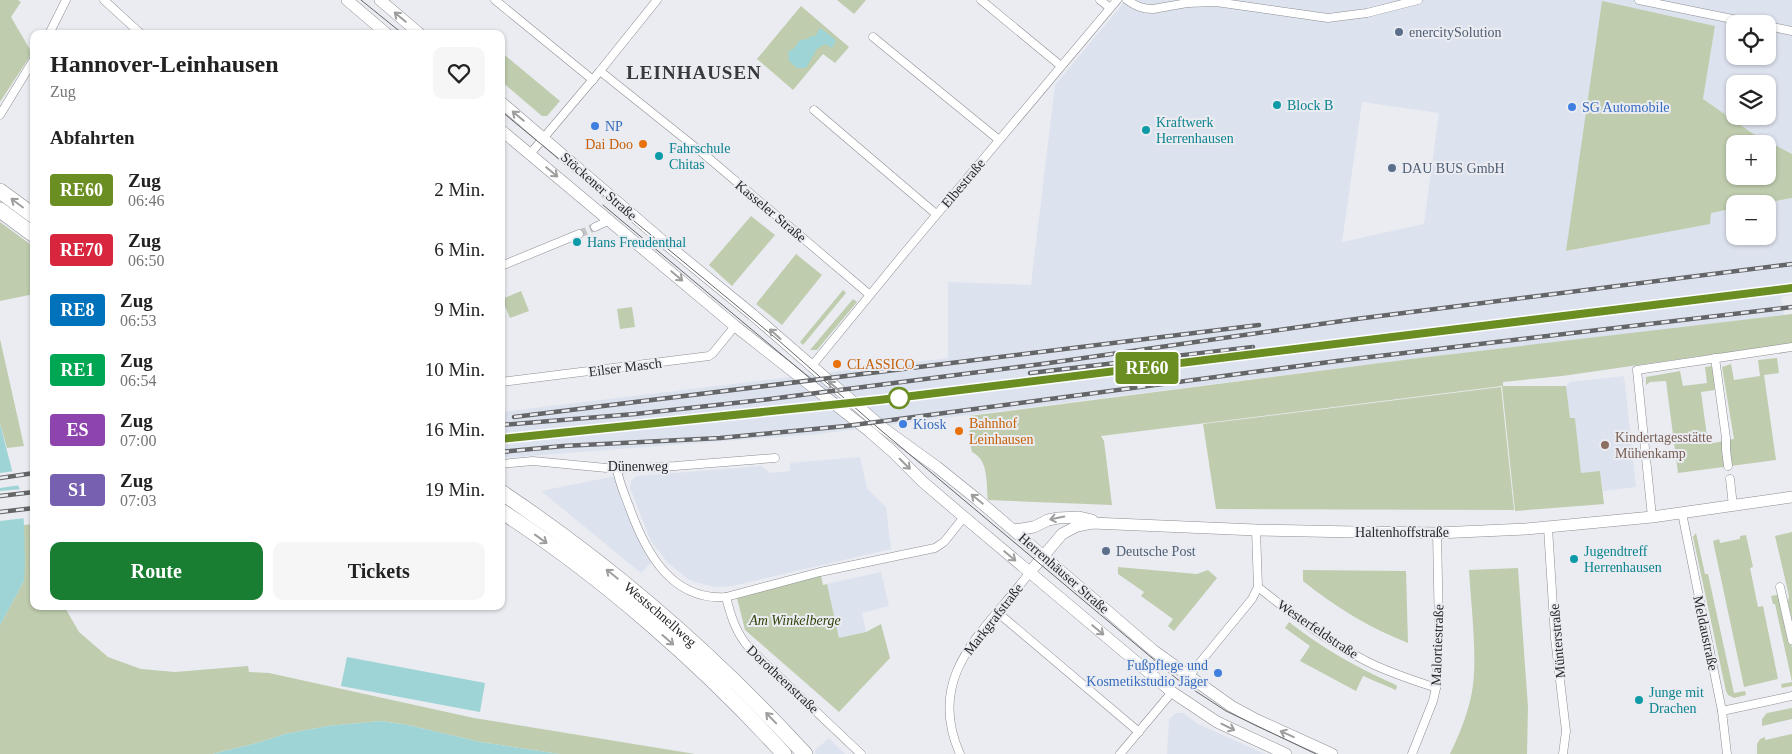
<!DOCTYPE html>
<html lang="de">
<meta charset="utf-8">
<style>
:root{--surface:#fff;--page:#f6f6f6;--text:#222;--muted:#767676;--accent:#197e31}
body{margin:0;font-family:"Times New Roman",serif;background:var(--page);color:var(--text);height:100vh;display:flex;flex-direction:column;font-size:19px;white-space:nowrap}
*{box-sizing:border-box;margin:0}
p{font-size:16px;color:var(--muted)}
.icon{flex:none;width:28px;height:28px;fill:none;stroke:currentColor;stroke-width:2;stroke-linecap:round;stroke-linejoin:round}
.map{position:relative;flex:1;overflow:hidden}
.drawer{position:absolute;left:30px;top:30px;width:475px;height:580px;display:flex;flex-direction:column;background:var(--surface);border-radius:10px;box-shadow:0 1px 4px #0004}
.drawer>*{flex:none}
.badge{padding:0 10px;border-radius:4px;font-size:18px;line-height:32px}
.tools{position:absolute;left:1726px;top:15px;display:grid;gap:10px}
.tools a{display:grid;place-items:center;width:50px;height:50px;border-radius:10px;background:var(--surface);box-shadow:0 1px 4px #0004;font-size:25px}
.map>.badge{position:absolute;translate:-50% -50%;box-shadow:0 0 0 2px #fff}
h2{padding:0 20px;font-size:19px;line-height:45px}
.round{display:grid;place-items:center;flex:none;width:52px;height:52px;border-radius:10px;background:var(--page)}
.head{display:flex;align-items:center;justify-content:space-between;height:85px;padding:0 20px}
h1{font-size:24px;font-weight:800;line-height:38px}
.button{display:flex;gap:10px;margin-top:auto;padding:10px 20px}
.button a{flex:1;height:58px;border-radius:10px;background:var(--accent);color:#fff;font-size:20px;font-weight:800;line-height:58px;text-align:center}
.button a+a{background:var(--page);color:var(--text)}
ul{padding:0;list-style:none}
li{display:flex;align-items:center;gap:15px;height:60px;padding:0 20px}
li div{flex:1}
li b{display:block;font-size:19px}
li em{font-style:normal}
li .badge{min-width:55px;font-weight:700;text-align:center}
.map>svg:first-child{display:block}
.built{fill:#dce2ee;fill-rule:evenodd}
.green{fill:#bfcdae;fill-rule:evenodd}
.water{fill:#9ed4d5}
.pier{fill:#eaecf1}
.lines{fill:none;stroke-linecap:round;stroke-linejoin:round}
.street-tunnel{stroke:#c3c5c9;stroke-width:8;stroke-dasharray:8 4;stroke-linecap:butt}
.street-casing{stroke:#8c8e93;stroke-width:9}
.secondary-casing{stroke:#8c8e93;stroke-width:12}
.highway-casing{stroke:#8c8e93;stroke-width:16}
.street{stroke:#fff;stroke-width:8}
.secondary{stroke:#fff;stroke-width:11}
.highway{stroke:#fff;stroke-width:15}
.tram{stroke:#636567;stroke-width:1}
.rail-casing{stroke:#636567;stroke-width:4.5}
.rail{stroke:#eaecf1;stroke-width:2.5;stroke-dasharray:8;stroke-linecap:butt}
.oneway{stroke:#9e9e9f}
.line-casing{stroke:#fff;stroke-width:11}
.line{stroke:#6b8e23;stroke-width:8}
.service-dot{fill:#5c6f8a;stroke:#eaecf1;stroke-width:2}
.culture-dot{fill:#0f9aa8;stroke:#eaecf1;stroke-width:2}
.shop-dot{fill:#3f7fe0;stroke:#eaecf1;stroke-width:2}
.food-dot{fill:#e8710a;stroke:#eaecf1;stroke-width:2}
.stop-dot{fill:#fff;stroke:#6b8e23;stroke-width:2.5}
.education-dot{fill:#8d6e63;stroke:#eaecf1;stroke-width:2}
.labels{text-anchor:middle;stroke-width:4;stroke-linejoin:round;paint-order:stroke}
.service-label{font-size:14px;fill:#4e5e75;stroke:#eaecf1;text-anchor:start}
.culture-label{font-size:14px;fill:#0d838f;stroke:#eaecf1;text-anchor:start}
.shop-label{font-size:14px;fill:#366cbe;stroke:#eaecf1;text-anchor:start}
.food-label{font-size:14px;fill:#c56008;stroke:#eaecf1;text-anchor:start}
.street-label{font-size:14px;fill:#27282a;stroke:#eaecf1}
.education-label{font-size:14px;fill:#785e54;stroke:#eaecf1;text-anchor:start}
.park-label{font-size:14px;font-style:italic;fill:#2f4307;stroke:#eaecf1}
.district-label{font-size:19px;font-weight:bold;letter-spacing:1px;fill:#37393c;stroke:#eaecf1}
</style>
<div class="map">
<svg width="1792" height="754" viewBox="0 0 1792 754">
<rect width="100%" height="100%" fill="#eaecf1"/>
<g class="built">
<path d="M 1126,0 L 1792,0 L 1792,154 L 1752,133 L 1703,99 L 1715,26 L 1602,2 L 1567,251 L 1710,224 L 1711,212 L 1735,208 L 1735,236 L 1768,236 L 1768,204 L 1759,204 L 1792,198 L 1792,295 L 1781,297 L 1784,315 L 1419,358 L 818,434 L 501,458 L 501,412 L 948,358 L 948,282 L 1031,285 L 1055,85 ZM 1735,24 L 1768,24 L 1768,56 L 1735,56 ZM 1735,84 L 1768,84 L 1768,116 L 1735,116 ZM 1362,102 L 1439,113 L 1424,224 L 1342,242 Z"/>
<path d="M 1624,376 L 1636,487 L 1603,491 L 1600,471 L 1581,474 L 1575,418 L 1570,418 L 1566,386 L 1570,382 Z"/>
<path d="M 860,457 L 867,488 L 886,507 L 891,549 L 732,586 L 714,587 L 695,582 L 688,579 L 668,563 L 651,541 L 630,488 L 631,481 L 637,476 L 761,466 L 770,473 L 790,471 L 790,463 Z"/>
<path d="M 616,476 L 653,561 L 641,573 L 541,491 Z"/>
<path d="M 881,572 L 889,606 L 862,613 L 866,632 L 839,638 L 827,584 Z"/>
<path d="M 1176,713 L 1183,713 L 1198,724 L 1265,754 L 1167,754 L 1169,719 Z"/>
<path d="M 829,738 L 845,754 L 816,754 L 814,751 Z"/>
</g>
<g class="green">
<path d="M 0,0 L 18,0 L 21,2 L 11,17 L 32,53 L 0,102 Z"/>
<path d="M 837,0 L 866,0 L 854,14 Z"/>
<path d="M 1602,1 L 1715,26 L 1703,99 L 1752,133 L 1792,154 L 1792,198 L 1759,204 L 1735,204 L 1735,208 L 1711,213 L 1710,224 L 1566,251 ZM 1735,144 L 1768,144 L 1768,176 L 1735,176 Z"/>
<path d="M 801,6 L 849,47 L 835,63 L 823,54 L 793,90 L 757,59 Z"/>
<path d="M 501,52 L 560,101 L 547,116 L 542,116 L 501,81 Z"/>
<path d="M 751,216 L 775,235 L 732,286 L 709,265 Z"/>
<path d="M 0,222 L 34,247 L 34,294 L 0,301 Z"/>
<path d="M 796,254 L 822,275 L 782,325 L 756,304 Z"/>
<path d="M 843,290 L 846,293 L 803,345 L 800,342 Z"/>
<path d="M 521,291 L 529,311 L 510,318 L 502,299 Z"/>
<path d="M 853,299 L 857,302 L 817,350 L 810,350 Z"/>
<path d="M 632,307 L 635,327 L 620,329 L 617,309 Z"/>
<path d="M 1792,314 L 1792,347 L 1715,354 L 1562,376 L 1503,382 L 1503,386 L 1566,386 L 1570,418 L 1575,418 L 1581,473 L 1600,471 L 1604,504 L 1515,511 L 1502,386 L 1101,436 L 1104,441 L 1112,505 L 988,500 C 986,483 989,460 972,452 L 970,443 L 969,416 L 1419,358 Z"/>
<path d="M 0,339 L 24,446 L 7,448 L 0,424 Z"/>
<path d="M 1777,358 L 1779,373 L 1764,375 L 1776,460 L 1678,473 L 1666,381 L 1650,382 L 1646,385 L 1646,377 L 1680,371 L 1683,386 L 1707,383 L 1705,367 L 1713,366 L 1716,386 L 1714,386 L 1715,390 L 1701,392 L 1708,444 L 1734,439 L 1722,367 L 1731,364 L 1734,380 L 1760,376 L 1758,360 Z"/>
<path d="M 1501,387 L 1514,510 L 1216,509 L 1203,424 Z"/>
<path d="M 34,524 L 34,606 L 64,606 L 79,632 L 108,657 L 141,669 L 175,672 L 248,666 L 249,672 L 269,673 L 474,718 L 695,754 L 560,754 L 480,742 L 408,725 L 381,721 L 328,726 L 285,734 L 257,743 L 212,754 L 0,754 L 0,625 L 24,581 L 24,525 Z"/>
<path d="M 1792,532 L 1792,619 L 1788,602 L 1789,596 L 1775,536 Z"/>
<path d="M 1696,533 L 1705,574 L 1708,574 L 1734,693 L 1745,691 L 1746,695 L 1734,698 L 1728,695 L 1726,691 L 1693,537 Z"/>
<path d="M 1746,535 L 1753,567 L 1750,568 L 1758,607 L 1763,606 L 1778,679 L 1744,687 L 1713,541 L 1719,539 L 1720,543 L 1740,539 L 1740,536 Z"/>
<path d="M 1118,567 L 1197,574 L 1208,570 L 1217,578 L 1174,631 L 1168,626 L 1173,619 L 1141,596 L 1144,592 L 1118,574 Z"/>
<path d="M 1518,568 L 1528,707 L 1527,754 L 1450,754 C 1460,733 1470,709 1473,685 C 1477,651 1471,605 1469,570 Z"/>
<path d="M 1303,570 L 1406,571 L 1408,643 C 1370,628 1335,607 1303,581 Z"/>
<path d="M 820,572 L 823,585 L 827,584 L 839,638 L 866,632 L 881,624 L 890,658 L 839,712 L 745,630 L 736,594 Z"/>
<path d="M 1777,595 L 1781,600 L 1792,648 L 1792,686 L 1782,688 L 1781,684 L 1792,682 L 1775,604 L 1773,604 L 1771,596 Z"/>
<path d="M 1289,622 C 1321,647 1357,668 1394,684 L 1397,686 L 1396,690 L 1363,676 L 1356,691 L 1300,661 L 1310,646 L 1285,628 Z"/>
<path d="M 1792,708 L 1792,719 L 1762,726 L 1762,719 L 1767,713 Z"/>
<path d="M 1792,734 L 1792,754 L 1757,754 L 1757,744 L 1760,739 L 1765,737 L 1765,740 Z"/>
</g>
<g class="water">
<path d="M 820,28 L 836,40 L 832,48 L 825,44 L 817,49 L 806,68 L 797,68 L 789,61 L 788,52 L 794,48 L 800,40 L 808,39 L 811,36 L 815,36 Z"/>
<path d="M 0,424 L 13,474 L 22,494 L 24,525 L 25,562 L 24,581 L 0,625 Z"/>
<path d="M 347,657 L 485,683 L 480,712 L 341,686 Z"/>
<path d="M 381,721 L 408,725 L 480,742 L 560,754 L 212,754 L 257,743 L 285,734 L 328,726 Z"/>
</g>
<g class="pier">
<path d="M 15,471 L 21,485 L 0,488 L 0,473 Z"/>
<path d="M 22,489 L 24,494 L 26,518 L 0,521 L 0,491 Z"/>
</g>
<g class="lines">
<path class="street-tunnel" d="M 579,234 L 595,227"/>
<g class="street-casing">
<g id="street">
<path d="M 104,0 L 141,34"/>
<path d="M 495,0 L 593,80"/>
<path d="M 981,0 L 1061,66"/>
<path d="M 1100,0 L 1110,8"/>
<path d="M 1127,0 C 1136,6 1142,9 1153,9 L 1187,3 L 1216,2 L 1328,18 L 1367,13 L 1418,0"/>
<path d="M 1639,0 L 1757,24"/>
<path d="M 1768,26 L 1792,31"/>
<path d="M 49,34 L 66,0"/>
<path d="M 873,37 L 999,140"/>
<path d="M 600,71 L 705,155 L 870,295"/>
<path d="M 814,110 L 936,214"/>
<path d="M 0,115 L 34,59"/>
<path d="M 530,154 L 600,71 L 657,0"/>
<path d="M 595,227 L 610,220"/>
<path d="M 501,266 L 579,234"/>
<path d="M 1715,358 L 1726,438 L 1726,450 L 1728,466"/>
<path d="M 811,367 L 906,251 L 1117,0"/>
<path d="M 501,382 L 709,356 L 713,353 L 735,326"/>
<path d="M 501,464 L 533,461 L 617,469 L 675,466 L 775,458"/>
<path d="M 617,469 C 619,483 625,495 630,509 C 646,553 672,601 726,597 C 731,617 736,633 750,649 L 861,754"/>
<path d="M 1730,479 L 1733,506"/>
<path d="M 1682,513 L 1722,711 L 1727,754"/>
<path d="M 1652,517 L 1637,370 L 1792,347"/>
<path d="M 1548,528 L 1555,638 L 1566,731 L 1563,754"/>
<path d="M 1258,587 C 1293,615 1328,642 1368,662 C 1390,673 1413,680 1436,688"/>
<path d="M 1780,587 L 1792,640"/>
<path d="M 726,597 L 820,572 L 935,548 L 944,542 L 964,517"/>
<path d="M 997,612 L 1139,732"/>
<path d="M 1189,676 L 1252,599 L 1258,587 L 1256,530"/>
<path d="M 1722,711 L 1792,696"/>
<path d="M 960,754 C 924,673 987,630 1030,572"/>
<path d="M 1120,754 L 1172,692"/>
<path d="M 1412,754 L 1433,701 L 1436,688 L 1439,631 L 1437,533"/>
</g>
</g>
<g class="secondary-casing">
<g id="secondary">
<path d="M 347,0 L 387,34"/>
<path d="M 380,0 L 420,34"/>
<path d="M 501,102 L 665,243 L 753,315 L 883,428 L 937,467 L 978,500 L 1154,651 L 1231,706 L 1257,720 L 1332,754"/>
<path d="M 501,130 L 735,326 L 869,431 L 893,452 L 923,482 L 964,517 L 1172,692 L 1217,722 L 1286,754"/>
<path d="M 1014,530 L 1034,527 L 1048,520 L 1058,518 L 1079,517 L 1092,520"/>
<path d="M 1030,572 L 1062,534 L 1077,526 L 1092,523 L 1256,530 L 1355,532 L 1437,533 L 1526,529 L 1652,517 L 1792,497"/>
</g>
</g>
<g class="highway-casing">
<g id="highway">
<path d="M 0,191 L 34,216"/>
<path d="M 0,210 L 34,235"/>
<path id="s1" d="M 501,492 C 613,567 714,655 805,754"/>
<path d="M 501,511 C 602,576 704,666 784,754"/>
</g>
</g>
<use href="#street" class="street"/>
<use href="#secondary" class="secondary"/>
<use href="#highway" class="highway"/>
<g class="tram">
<path d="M 361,0 L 403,34"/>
<path d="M 501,111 L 778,340 L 877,427 L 1177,679 L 1226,711 L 1316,754"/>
<path d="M 603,205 L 812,380"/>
</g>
<g class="rail-casing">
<g id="rail">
<path d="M 1030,373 L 1253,347"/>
<path d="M 514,417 L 1259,325"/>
<path d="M 501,425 L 635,414 L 770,399 L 1042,364 L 1356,319 L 1792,264"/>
<path d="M 501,439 L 879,400 L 1792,287"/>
<path d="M 501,452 L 563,446 L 720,438 L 846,426 L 1337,361 L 1792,307"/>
<path d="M 0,478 L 34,473"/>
<path d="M 0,496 L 34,492"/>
<path d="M 0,512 L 34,508"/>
</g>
</g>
<use href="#rail" class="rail"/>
</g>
<defs><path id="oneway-shaft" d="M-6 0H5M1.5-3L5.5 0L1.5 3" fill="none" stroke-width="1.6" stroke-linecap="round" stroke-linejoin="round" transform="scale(1.25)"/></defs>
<g class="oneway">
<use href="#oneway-shaft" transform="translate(400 17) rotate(-140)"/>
<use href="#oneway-shaft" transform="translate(518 116) rotate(-140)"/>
<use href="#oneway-shaft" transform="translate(552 172) rotate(40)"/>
<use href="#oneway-shaft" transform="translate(17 203) rotate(-143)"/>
<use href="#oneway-shaft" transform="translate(677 276) rotate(40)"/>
<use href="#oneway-shaft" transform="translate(775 334) rotate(-138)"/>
<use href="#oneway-shaft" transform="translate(834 386) rotate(-139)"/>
<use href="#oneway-shaft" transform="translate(905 464) rotate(45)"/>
<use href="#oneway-shaft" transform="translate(977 499) rotate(-141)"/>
<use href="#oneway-shaft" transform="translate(1057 518) rotate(169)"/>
<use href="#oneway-shaft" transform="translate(541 539) rotate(36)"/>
<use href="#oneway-shaft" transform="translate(1010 556) rotate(40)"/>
<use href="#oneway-shaft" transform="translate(612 574) rotate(-141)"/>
<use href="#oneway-shaft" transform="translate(1098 630) rotate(40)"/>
<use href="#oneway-shaft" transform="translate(668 640) rotate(41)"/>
<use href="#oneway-shaft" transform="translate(771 718) rotate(-134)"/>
<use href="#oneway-shaft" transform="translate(1228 727) rotate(26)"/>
<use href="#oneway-shaft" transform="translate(1287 734) rotate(-156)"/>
</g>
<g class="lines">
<g class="line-casing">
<path id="line" d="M 501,439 L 879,400 L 1792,288"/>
</g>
<use href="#line" class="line"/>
</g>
<g class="service-dot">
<circle cx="1399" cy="32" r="5"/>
<circle cx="1392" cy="168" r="5"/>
<circle cx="1106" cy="551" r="5"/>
</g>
<g class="culture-dot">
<circle cx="1277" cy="105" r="5"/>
<circle cx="1146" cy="130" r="5"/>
<circle cx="659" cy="156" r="5"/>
<circle cx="577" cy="242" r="5"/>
<circle cx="1574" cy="559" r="5"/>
<circle cx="1639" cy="700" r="5"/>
</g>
<g class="shop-dot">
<circle cx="1572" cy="107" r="5"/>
<circle cx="595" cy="126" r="5"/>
<circle cx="903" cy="424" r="5"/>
<circle cx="1218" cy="673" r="5"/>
</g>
<g class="food-dot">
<circle cx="643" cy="144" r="5"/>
<circle cx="837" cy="364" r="5"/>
<circle cx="959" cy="431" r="5"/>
</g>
<circle class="stop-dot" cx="899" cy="398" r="10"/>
<circle class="education-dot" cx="1605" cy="445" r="5"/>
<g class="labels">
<g class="service-label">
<text x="1409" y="37">enercitySolution</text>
<text x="1402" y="173">DAU BUS GmbH</text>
<text x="1116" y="556">Deutsche Post</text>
</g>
<g class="culture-label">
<text x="1287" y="110">Block B</text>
<text x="1156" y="127">Kraftwerk<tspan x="1156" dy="16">Herrenhausen</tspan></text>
<text x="669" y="153">Fahrschule<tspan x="669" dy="16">Chitas</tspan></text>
<text x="587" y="247">Hans Freudenthal</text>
<text x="1584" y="556">Jugendtreff<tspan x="1584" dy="16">Herrenhausen</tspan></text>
<text x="1649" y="697">Junge mit<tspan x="1649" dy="16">Drachen</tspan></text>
</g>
<g class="shop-label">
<text x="1582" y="112">SG Automobile</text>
<text x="605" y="131">NP</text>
<text x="913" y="429">Kiosk</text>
<text x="1208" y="670" text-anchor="end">Fußpflege und<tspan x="1208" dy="16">Kosmetikstudio Jäger</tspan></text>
</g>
<g class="food-label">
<text x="633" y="149" text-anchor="end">Dai Doo</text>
<text x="847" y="369">CLASSICO</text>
<text x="969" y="428">Bahnhof<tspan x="969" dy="16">Leinhausen</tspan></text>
</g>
<g class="street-label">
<text transform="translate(963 183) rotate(-50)" y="5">Elbestraße</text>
<text transform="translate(599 186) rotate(41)" y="5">Stöckener Straße</text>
<text transform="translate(771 211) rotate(40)" y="5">Kasseler Straße</text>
<text transform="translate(625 367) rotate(-7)" y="5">Eilser Masch</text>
<text x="638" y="471">Dünenweg</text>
<text x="1402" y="537">Haltenhoffstraße</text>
<text transform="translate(1064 573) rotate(41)" y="5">Herrenhäuser Straße</text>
<text dy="5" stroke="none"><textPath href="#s1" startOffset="201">Westschnellweg</textPath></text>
<text transform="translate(993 619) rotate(-52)" y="5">Markgrafstraße</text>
<text transform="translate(1318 629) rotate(34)" y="5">Westerfeldstraße</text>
<text transform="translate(1706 633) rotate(78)" y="5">Meldaustraße</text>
<text transform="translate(1557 641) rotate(-95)" y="5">Münterstraße</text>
<text transform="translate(1437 645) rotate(-88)" y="5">Malortiestraße</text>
<text transform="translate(783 679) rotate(43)" y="5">Dorotheenstraße</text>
</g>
<g class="education-label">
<text x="1615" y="442">Kindertagesstätte<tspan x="1615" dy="16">Mühenkamp</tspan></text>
</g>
<g class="park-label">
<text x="795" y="625">Am Winkelberge</text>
</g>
<g class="district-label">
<text x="694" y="79">LEINHAUSEN</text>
</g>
</g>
</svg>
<div class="tools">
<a><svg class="icon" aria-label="locate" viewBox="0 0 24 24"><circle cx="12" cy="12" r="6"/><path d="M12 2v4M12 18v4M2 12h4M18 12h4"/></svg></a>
<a><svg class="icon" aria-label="layers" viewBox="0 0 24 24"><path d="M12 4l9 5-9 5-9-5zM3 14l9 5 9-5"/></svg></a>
<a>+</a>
<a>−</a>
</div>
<b class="badge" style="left:1147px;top:368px;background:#6b8e23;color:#fff">RE60</b>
<section class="drawer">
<div class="head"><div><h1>Hannover-Leinhausen</h1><p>Zug</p></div><a class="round"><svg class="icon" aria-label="heart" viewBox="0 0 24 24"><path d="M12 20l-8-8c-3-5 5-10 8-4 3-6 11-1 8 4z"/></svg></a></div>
<h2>Abfahrten</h2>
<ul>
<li><span class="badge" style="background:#6b8e23;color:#fff">RE60</span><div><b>Zug</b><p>06:46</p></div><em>2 Min.</em></li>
<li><span class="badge" style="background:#d7263d;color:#fff">RE70</span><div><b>Zug</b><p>06:50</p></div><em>6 Min.</em></li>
<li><span class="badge" style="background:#0072bc;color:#fff">RE8</span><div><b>Zug</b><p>06:53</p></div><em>9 Min.</em></li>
<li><span class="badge" style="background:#00a651;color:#fff">RE1</span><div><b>Zug</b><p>06:54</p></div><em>10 Min.</em></li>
<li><span class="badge" style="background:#8e44ad;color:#fff">ES</span><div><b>Zug</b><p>07:00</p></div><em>16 Min.</em></li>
<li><span class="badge" style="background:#7760b0;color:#fff">S1</span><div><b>Zug</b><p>07:03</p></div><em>19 Min.</em></li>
</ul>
<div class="button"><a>Route</a><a>Tickets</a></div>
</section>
</div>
